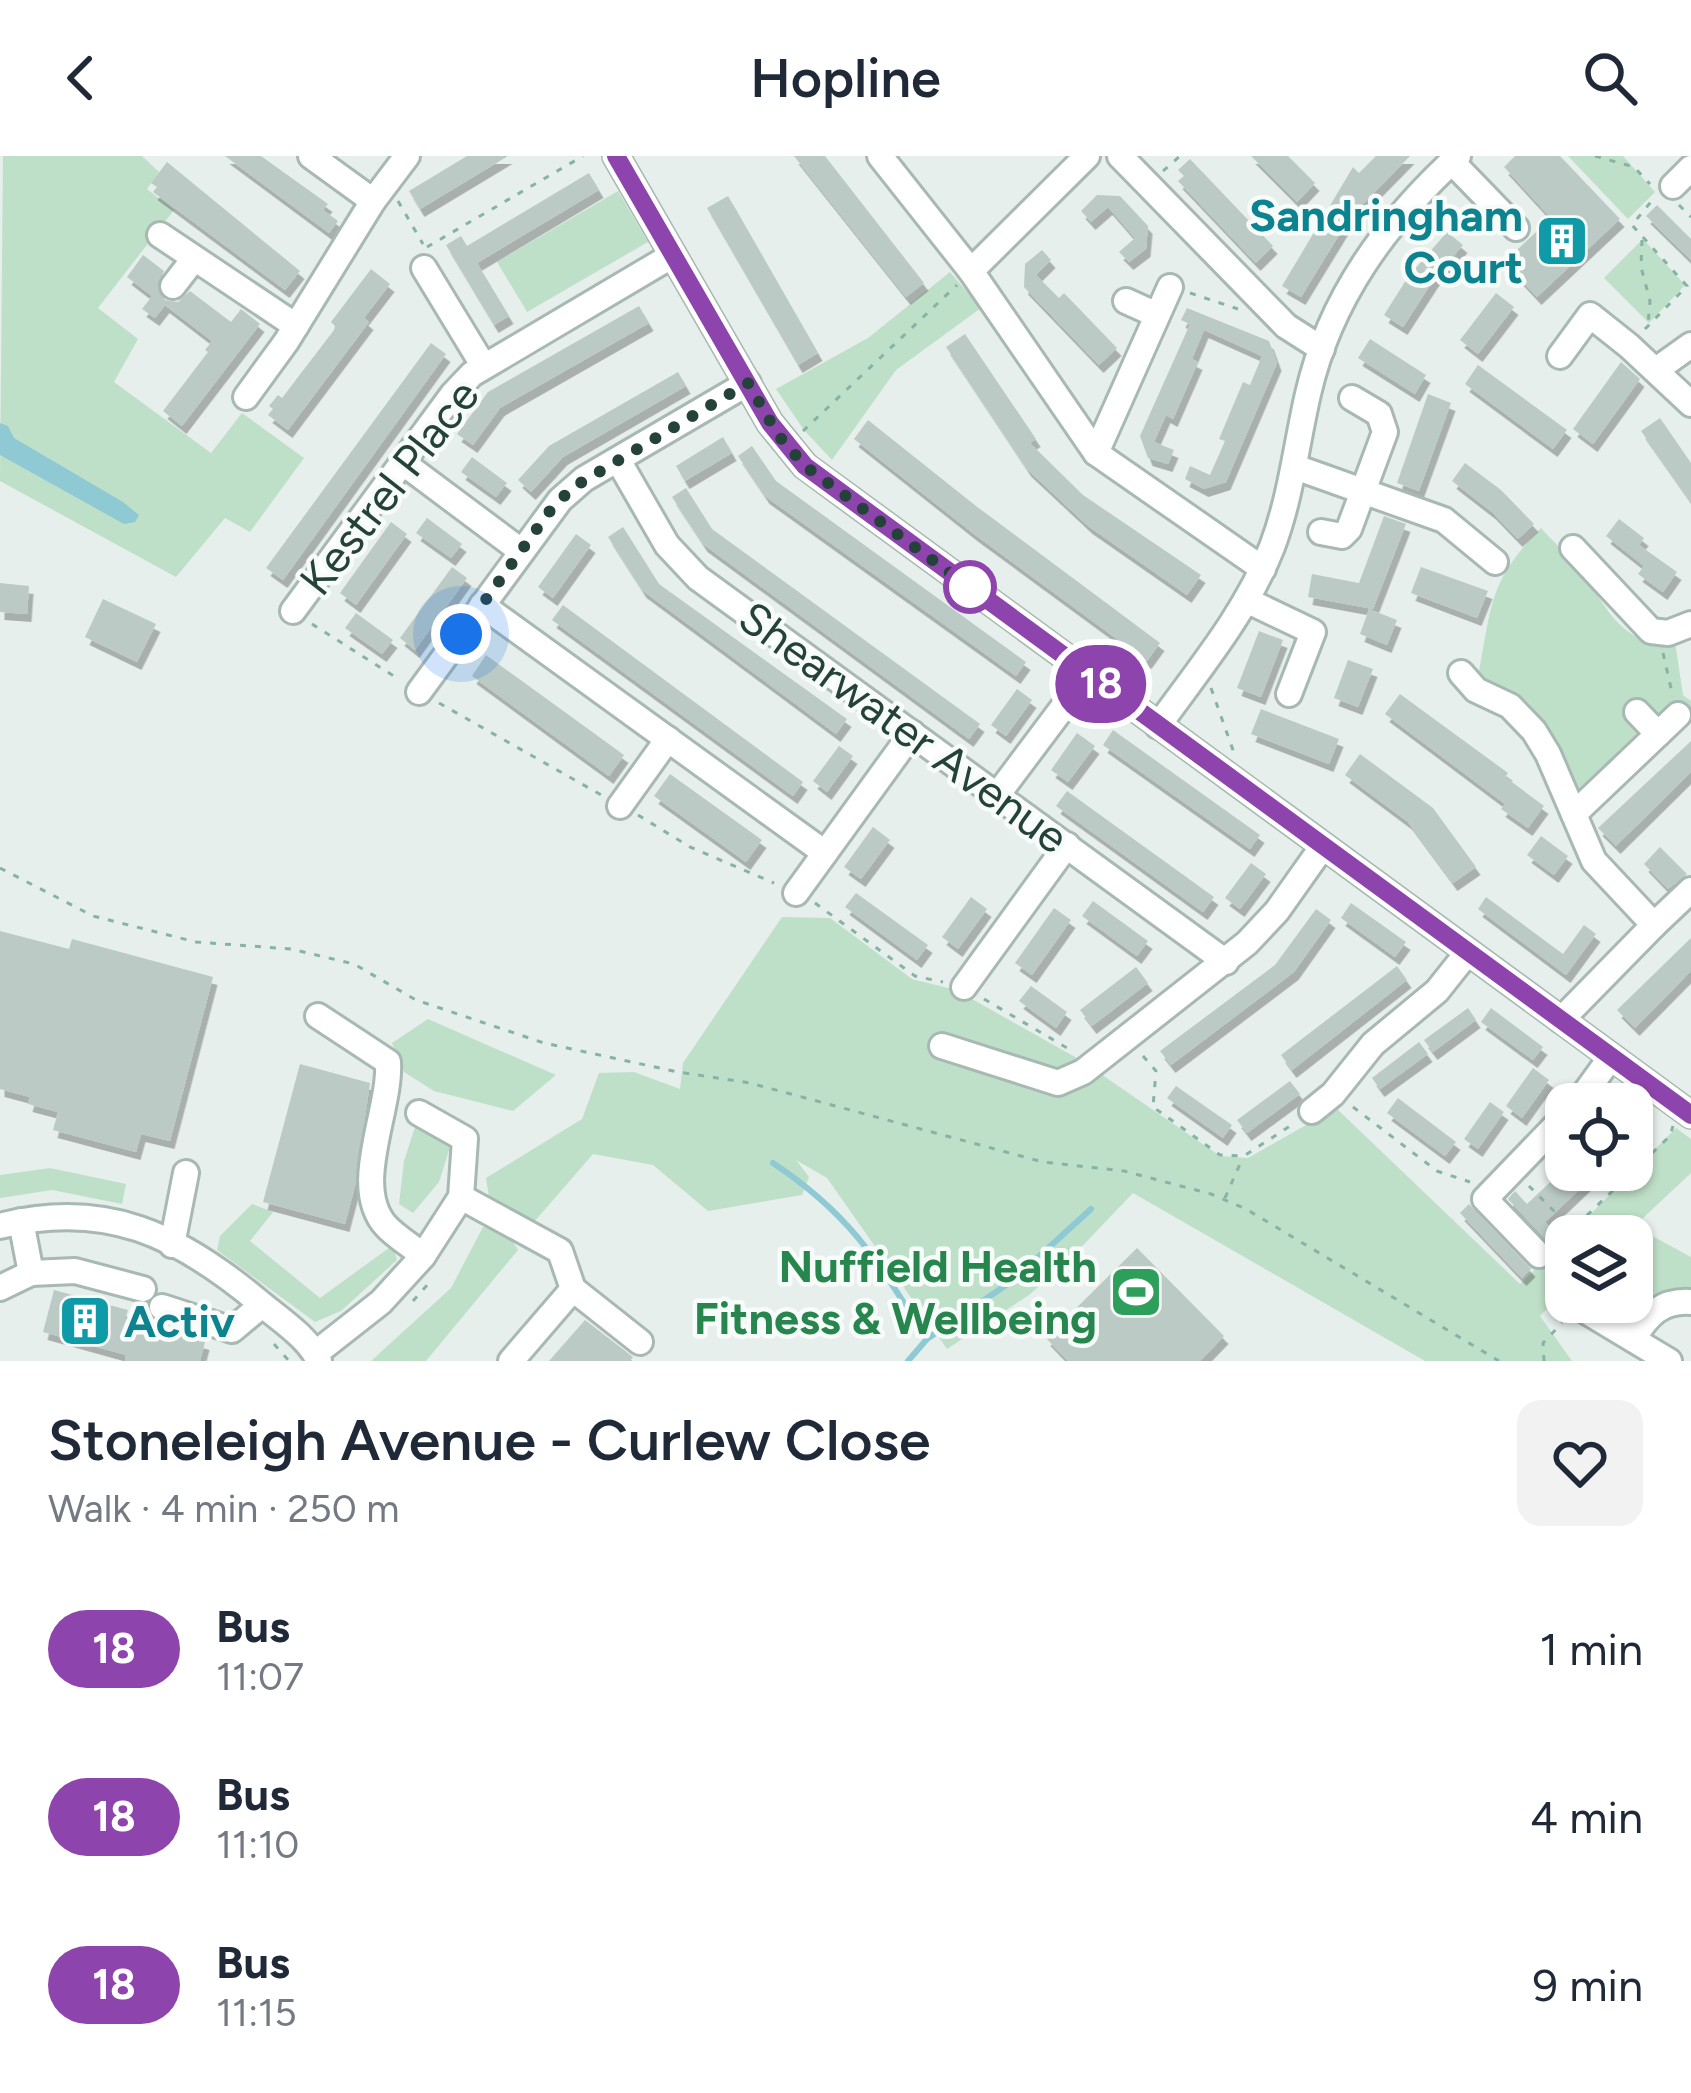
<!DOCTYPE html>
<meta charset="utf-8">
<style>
:root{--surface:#fff;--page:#f2f2f3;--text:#1f2937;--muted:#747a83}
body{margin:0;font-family:Figtree,sans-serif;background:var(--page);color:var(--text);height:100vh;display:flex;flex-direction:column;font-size:45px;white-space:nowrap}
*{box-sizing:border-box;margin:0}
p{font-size:39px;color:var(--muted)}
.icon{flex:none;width:66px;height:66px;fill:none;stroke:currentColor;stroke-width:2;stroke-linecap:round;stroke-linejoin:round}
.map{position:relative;height:1205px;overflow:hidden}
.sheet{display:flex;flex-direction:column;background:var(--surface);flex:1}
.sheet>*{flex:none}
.badge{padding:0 24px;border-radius:39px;font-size:42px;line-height:78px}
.tools{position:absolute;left:1545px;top:927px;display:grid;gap:24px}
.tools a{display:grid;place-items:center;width:108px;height:108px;border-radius:24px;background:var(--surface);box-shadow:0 3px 9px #0004;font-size:60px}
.you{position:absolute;width:60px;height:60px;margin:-30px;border:9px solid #fff;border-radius:50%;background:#1a73e8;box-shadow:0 0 0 18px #1a73e833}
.map>.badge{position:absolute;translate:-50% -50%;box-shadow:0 0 0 6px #fff}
.round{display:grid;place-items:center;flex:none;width:126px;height:126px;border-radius:24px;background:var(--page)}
.headline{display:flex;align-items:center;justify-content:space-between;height:204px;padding:0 48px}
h1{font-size:57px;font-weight:600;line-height:90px}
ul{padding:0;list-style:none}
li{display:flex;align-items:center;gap:36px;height:168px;padding:0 48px}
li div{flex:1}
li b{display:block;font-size:45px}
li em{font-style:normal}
li .badge{min-width:132px;font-weight:700;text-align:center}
header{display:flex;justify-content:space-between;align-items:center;height:156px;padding:0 48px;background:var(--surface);font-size:54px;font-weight:600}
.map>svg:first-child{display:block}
.green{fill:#bfe0c8}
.water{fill:#8ec9d4}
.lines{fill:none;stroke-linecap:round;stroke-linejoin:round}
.stream{stroke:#8ec9d4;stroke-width:6}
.building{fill:#bbcac4;filter:url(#shadow)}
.minor-casing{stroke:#a8b8b2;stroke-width:30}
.path{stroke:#86b3a5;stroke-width:3;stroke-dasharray:6 9;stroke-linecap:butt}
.minor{stroke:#fff;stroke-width:24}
.line-casing{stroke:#fff;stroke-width:27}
.line{stroke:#8e44ad;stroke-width:18}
.walk{stroke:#24423a;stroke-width:12;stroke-dasharray:0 21.6}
.stop-dot{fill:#fff;stroke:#8e44ad;stroke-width:6}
.labels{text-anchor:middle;stroke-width:9;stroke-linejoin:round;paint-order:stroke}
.culture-label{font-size:45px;font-weight:bold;fill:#0d838f;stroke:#f7fbf9;text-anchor:end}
.street-label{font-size:45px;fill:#24423a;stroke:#f7fbf9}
.leisure-label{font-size:45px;font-weight:bold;fill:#27864d;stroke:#f7fbf9;text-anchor:end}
</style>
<header><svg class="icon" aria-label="back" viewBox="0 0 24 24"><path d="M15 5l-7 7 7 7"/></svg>Hopline<svg class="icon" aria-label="search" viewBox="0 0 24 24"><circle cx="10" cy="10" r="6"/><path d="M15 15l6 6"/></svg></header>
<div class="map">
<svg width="1691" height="1205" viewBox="0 0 1691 1205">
<defs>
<filter id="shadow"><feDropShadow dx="4.5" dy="8" stdDeviation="0" flood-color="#0004"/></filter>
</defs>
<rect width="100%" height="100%" fill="#e6efeb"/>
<g class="green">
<path d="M 3,0 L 142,0 L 159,16 L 147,33 L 174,54 L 98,152 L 138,183 L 114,226 L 211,297 L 242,257 L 304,302 L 250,376 L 225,362 L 176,421 L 0,325 Z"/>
<path d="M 1568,0 L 1623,0 L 1655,36 L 1628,63 Z"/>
<path d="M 618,35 L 648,86 L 527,156 L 497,106 Z"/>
<path d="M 1643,83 L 1685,129 L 1649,167 L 1604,122 Z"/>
<path d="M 950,116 L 981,152 L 896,214 L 832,304 L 804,274 L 776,233 L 868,182 Z"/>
<path d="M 1541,372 C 1556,389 1575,405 1587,423 C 1609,457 1627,493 1675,486 L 1683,539 L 1691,545 L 1691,566 L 1671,556 L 1583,635 L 1575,631 L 1479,515 C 1492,446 1490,424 1541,372 Z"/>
<path d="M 782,761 L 830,762 L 912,823 L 956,834 L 1082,905 L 1220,1000 L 1248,1002 L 1336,952 L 1520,1128 L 1566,1083 L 1566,1134 L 1540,1160 L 1572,1205 L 1425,1205 L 1133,1037 L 1068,1105 L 1029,1139 L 947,1193 L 827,1022 L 796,1004 L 809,1021 L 802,1039 L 708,1055 L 653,1009 L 593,998 L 534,1066 L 489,1042 L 486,1022 L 582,963 L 599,917 L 634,916 L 680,933 L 683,907 Z"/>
<path d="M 428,863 L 556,919 L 513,955 L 434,935 L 404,916 L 392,887 Z"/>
<path d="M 428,970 L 450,991 L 439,1026 L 413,1057 L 399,1048 L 404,1005 L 415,971 Z"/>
<path d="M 1676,972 L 1691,983 L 1691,1017 L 1643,1062 L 1645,1076 L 1691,1101 L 1691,1139 L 1644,1156 L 1628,1146 L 1632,1146 L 1632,1080 L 1569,1080 Z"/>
<path d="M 50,1012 L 126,1028 L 122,1048 L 52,1034 L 0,1042 L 0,1019 Z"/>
<path d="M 252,1048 L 273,1056 L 250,1085 L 320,1142 L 393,1089 L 397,1104 L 341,1155 L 315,1166 L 217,1094 L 220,1080 Z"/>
<path d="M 483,1071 L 505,1073 L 518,1094 L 426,1205 L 371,1205 L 451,1132 Z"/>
</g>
<path class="water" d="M 0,267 L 8,270 L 14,282 L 123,346 L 139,359 L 135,366 L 124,368 L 0,299 Z"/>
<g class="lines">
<g class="stream">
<path d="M 773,1007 C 851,1059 877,1104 926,1182"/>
<path d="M 908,1205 L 927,1183 L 1012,1125 L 1091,1053"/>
</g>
</g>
<g class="building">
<path d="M 225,0 L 261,0 L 328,48 L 323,54 L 338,65 L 329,77 Z"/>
<path d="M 467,0 L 508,0 L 420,53 L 409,35 Z"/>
<path d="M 794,0 L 825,0 L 924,127 L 906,141 Z"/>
<path d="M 1251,0 L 1288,0 L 1315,27 L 1297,46 Z"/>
<path d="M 1376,0 L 1410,0 L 1350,61 L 1301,141 L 1282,130 L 1353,11 L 1359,17 Z"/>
<path d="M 1515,0 L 1560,0 L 1620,63 L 1537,141 L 1504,106 L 1551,62 L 1504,11 Z"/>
<path d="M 1190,3 L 1273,90 L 1256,107 L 1178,25 L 1184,20 L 1178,14 Z"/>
<path d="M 167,6 L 300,115 L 285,134 L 153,36 L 157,31 L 151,27 Z"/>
<path d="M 589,17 L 599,34 L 477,107 L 509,160 L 494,169 L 446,89 L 461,80 L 467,90 Z"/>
<path d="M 1097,39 L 1120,40 L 1148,70 L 1146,93 L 1129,106 L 1119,96 L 1135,82 L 1108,51 L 1091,66 L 1081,55 Z"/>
<path d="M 728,40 L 818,197 L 798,209 L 707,52 Z"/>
<path d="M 1657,49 L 1691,83 L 1691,104 L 1646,60 Z"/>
<path d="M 1447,76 L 1463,89 L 1434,123 L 1403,171 L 1384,159 L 1408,121 Z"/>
<path d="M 1042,94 L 1051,104 L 1036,119 L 1059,142 L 1064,137 L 1117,192 L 1099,209 L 1024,131 L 1025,108 Z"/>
<path d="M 143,99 L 164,115 L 157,129 L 164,144 L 178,146 L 190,135 L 231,166 L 241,153 L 260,168 L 182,270 L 163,255 L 208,196 L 205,194 L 212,185 L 165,149 L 155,162 L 142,153 L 152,140 L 127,121 Z"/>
<path d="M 371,113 L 390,128 L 364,162 L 369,166 L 288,274 L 268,259 L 273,253 L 269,250 L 278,239 L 282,242 L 334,174 L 335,170 L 331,166 Z"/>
<path d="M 1496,137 L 1514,151 L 1478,198 L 1460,184 Z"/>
<path d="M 639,150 L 649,167 L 500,252 L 473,289 L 457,278 L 488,236 Z"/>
<path d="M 1187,152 L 1269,185 L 1277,207 L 1226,326 L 1204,333 L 1185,323 L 1190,310 L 1210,319 L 1225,285 L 1219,283 L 1243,226 L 1250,229 L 1262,200 L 1204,174 L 1192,203 L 1198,206 L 1173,263 L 1166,259 L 1154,286 L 1174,294 L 1168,308 L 1148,302 L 1140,280 L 1190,168 L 1181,164 Z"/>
<path d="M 965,178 L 1036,283 L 1030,287 L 1083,339 L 1201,419 L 1187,439 L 1088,370 L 1027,313 L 946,191 Z"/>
<path d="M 1370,183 L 1426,219 L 1415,238 L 1358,202 Z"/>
<path d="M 431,187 L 446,198 L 283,424 L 266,412 Z"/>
<path d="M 1621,206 L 1640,223 L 1593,288 L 1573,273 Z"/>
<path d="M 1478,209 L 1567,274 L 1553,293 L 1465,228 Z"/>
<path d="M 678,216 L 686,230 L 563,301 L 531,336 L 518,324 L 549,290 Z"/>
<path d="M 1428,238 L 1451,247 L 1419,335 L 1397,327 Z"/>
<path d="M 1660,262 L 1691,307 L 1691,346 L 1641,275 Z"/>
<path d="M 868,264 L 976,350 L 1160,487 L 1147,505 L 974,378 L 854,283 Z"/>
<path d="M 723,281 L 732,297 L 685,325 L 676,310 Z"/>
<path d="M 752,290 L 776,325 L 1026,506 L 1016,520 L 765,340 L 738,300 Z"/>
<path d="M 472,301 L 507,327 L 496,341 L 461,316 Z"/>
<path d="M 1465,307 L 1501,334 L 1534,368 L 1518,383 L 1492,356 L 1452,325 Z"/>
<path d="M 686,332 L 712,373 L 980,568 L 969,583 L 703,388 L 672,341 Z"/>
<path d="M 1384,360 L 1406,368 L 1373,453 L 1308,441 L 1312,418 L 1359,427 Z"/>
<path d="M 427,362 L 462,388 L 451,402 L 416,377 Z"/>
<path d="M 1619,363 L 1644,382 L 1639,389 L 1677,416 L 1663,436 L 1638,418 L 1644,410 L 1606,380 Z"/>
<path d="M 391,366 L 407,378 L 356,449 L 340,437 Z"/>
<path d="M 623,371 L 659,428 L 847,563 L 836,578 L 642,434 L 608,381 Z"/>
<path d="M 576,378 L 591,389 L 553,442 L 538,431 Z"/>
<path d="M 452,411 L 467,422 L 415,494 L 400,482 Z"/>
<path d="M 1421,411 L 1488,435 L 1477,462 L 1411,437 Z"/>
<path d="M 0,427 L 29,430 L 27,458 L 0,456 Z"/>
<path d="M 103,443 L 156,468 L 137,506 L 85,481 Z"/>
<path d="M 563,449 L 803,626 L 793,640 L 552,464 Z"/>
<path d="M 1369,453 L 1397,464 L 1387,489 L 1360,478 Z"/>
<path d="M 356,457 L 393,484 L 382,498 L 345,472 Z"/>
<path d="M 1259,475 L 1283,484 L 1261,541 L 1237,532 Z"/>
<path d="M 486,499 L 624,599 L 609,620 L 472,520 Z"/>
<path d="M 1348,504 L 1373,513 L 1358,551 L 1334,542 Z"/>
<path d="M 1017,533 L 1032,544 L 1006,580 L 991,569 Z"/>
<path d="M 1400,538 L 1508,617 L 1505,621 L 1544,650 L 1528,672 L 1501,653 L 1505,648 L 1385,558 Z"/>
<path d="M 1261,553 L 1339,583 L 1329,608 L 1251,578 Z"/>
<path d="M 1113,574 L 1260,679 L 1250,693 L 1103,589 Z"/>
<path d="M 1077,577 L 1095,590 L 1068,626 L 1051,614 Z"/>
<path d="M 1691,585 L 1691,616 L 1616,690 L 1598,672 Z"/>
<path d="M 839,590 L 853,600 L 827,636 L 813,625 Z"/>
<path d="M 1360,598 L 1433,652 L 1476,711 L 1453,727 L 1408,666 L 1345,619 Z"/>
<path d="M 670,618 L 762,684 L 746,706 L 654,640 Z"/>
<path d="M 1067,635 L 1214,741 L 1203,756 L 1056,650 Z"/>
<path d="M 873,671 L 890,684 L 861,723 L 844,711 Z"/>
<path d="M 1541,680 L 1568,700 L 1554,719 L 1527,699 Z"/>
<path d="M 1660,691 L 1687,718 L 1668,733 L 1644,708 Z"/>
<path d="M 1251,707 L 1266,718 L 1240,753 L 1225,742 Z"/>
<path d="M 856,737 L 928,789 L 917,804 L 845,751 Z"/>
<path d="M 971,741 L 987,753 L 958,793 L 942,781 Z"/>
<path d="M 1486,741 L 1563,798 L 1584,769 L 1596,778 L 1566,819 L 1478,753 Z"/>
<path d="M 1093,745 L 1148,785 L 1137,800 L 1082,760 Z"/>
<path d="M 1351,747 L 1406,786 L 1395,801 L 1341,762 Z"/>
<path d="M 1054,752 L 1071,764 L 1032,819 L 1015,807 Z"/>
<path d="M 1316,753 L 1331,764 L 1294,816 L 1171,909 L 1160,895 L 1275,809 Z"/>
<path d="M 0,775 L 69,793 L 72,783 L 213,821 L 170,985 L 141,978 L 136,996 L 53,974 L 58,956 L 28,948 L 30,941 L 0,933 Z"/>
<path d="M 1691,782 L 1691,815 L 1635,872 L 1617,854 Z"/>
<path d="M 1397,810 L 1407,824 L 1292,914 L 1281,899 Z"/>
<path d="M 1136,811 L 1148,827 L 1092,870 L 1080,854 Z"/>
<path d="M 1031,830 L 1067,856 L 1056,872 L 1019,845 Z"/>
<path d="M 1468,852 L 1476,864 L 1433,896 L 1424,884 Z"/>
<path d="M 1491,852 L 1543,891 L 1533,904 L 1481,866 Z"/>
<path d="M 1419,886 L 1428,898 L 1380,933 L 1372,922 Z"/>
<path d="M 300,908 L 370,927 L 355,1030 L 345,1068 L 263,1046 Z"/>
<path d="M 1533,912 L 1549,924 L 1522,962 L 1506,950 Z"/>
<path d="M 1290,925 L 1300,938 L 1247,977 L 1237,964 Z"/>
<path d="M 1176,930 L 1232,969 L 1223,982 L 1167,942 Z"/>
<path d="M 1398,942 L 1456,986 L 1445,1000 L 1387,957 Z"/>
<path d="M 1490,946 L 1504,956 L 1478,993 L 1464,983 Z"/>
<path d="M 1563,1014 L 1600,1014 L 1545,1066 L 1562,1083 L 1553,1091 L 1508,1043 L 1515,1035 L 1527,1048 Z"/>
<path d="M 1469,1048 L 1531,1113 L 1522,1122 L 1460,1057 Z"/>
<path d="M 1137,1092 L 1224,1180 L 1200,1205 L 1068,1205 L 1046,1182 Z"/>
<path d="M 54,1134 L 128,1154 L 125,1164 L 205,1186 L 200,1205 L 125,1205 L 126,1199 L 43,1176 Z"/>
<path d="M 585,1164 L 633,1201 L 630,1205 L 549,1205 Z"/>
</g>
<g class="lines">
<g class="minor-casing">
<g id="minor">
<path d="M 311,0 L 373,45 L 407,0"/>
<path d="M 616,0 L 770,267 L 805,310 L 1691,959"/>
<path d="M 880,0 L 971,115 L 1096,297 L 1263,413"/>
<path d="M 1120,0 L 1286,170 L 1322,193"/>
<path d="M 1452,6 L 1516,72"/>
<path d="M 1673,30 L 1691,12"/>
<path d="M 160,79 L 296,170"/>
<path d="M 424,112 L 483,209"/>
<path d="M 971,115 L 1087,0"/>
<path d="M 173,130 L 193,104"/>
<path d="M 1126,145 L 1157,159"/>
<path d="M 1560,200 L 1590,159 L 1629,190 L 1691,248"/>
<path d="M 1656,214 L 1691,189"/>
<path d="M 246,241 L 286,186 L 373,45"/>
<path d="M 1096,297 L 1170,131"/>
<path d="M 618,304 L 667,389 L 698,422 L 1226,806"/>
<path d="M 402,306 L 521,395"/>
<path d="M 1295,311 L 1444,364 L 1495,406"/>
<path d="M 1321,376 L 1342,380 L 1349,373 L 1385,276 L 1379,258 L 1352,242"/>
<path d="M 1573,392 L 1651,475 L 1668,477 L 1691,468"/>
<path d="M 1246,444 L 1313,476 L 1289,538"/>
<path d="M 482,449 L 825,697"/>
<path d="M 293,455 L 453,238 L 472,218 L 673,99"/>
<path d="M 1461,517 L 1476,534 L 1510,550 L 1534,575 L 1548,598 L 1594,705 L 1654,769 L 1561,864"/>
<path d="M 419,536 L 560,344 L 584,323 L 748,227"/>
<path d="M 1637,556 L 1658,578"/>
<path d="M 1158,570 C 1199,513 1246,457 1272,391 C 1291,341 1296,290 1308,238 C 1330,142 1386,66 1458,0"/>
<path d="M 998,638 L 1088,518"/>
<path d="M 620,650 L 668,583"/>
<path d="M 1574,658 L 1678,559"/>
<path d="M 796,737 L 912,577"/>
<path d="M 1654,769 L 1691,734"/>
<path d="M 964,831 L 1067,689"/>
<path d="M 318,860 L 388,906 C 391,955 350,1030 386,1070 C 396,1081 412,1090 423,1100"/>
<path d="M 942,890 L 1058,927 L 1083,916 L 1247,787 L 1277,755 L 1323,690"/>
<path d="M 1577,948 L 1611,901"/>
<path d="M 1312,955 L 1333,938 L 1373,888 L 1437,835 L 1468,796"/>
<path d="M 461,1041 L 560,1095 L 573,1133 L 511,1205"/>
<path d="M 0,1070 C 105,1043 179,1079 259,1146 C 279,1163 308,1181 319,1205"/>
<path d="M 172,1089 L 186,1017"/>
<path d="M 1539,1099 L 1485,1043 L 1566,959"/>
<path d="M 31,1117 L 75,1115 L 143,1133"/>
<path d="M 0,1132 L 31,1117 L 21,1065"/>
<path d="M 573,1133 L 640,1186"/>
<path d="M 162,1151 L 232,1174 L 262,1149"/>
<path d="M 1579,1151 L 1669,1205"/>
<path d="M 1633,1183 C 1648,1159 1661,1144 1691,1146"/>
<path d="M 316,1197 L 381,1146 L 423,1100 L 461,1041 L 465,983 L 419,957"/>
</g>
</g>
<g class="path">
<path d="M 1595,0 L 1634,11 L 1650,28"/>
<path d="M 1163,15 L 1180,0"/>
<path d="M 398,45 L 423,88"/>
<path d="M 1679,49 L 1691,61"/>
<path d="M 1642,84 L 1641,111 L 1650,145 L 1648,168"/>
<path d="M 427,91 L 583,0"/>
<path d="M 1190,137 L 1238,153"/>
<path d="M 1645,173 L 1687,130 L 1632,69 L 1654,42"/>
<path d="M 803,275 L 957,129"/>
<path d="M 312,468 L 400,524"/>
<path d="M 1663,497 L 1673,541"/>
<path d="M 1211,532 L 1234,597"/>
<path d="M 439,547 L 603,640"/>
<path d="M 638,659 L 690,691 L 774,727"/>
<path d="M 0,712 L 93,760 L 196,786 L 291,793 L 354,808 L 416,844 L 544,887 L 678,916 L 750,927 L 1043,1006 L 1124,1015 L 1211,1038 L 1246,1053 L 1499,1205"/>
<path d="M 815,747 L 915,820 L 943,826"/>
<path d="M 984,843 L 1074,896"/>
<path d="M 1143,900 L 1156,915 L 1153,951 L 1220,999 L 1244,1000 L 1296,966"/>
<path d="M 1353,951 L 1437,1015 L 1470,1026"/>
<path d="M 1529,1030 L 1565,1066 L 1581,1065 L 1670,980 L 1673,970"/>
<path d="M 1225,1042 L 1243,1001"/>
<path d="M 1582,1066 L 1590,1080"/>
<path d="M 413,1145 L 430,1126"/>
<path d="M 274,1188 L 289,1205"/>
<path d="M 1544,1205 L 1543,1187 L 1562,1167"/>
</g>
<use href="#minor" class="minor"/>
</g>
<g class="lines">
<g class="line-casing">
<path id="line" d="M 616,0 L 770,267 L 805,310 L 1691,959"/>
</g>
<use href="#line" class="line"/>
<path class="walk" d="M 461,478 L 549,356 L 572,332 L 748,227 L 778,279 L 805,310 L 973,434 L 970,431"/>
</g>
<defs>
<g id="building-square" transform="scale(2.7)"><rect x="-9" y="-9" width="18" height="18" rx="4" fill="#0f9aa8" stroke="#f7fbf9"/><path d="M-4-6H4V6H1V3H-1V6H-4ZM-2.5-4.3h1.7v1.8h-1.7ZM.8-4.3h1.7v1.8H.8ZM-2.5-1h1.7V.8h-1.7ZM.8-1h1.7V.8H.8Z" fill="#fff"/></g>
<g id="stadium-square" transform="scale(2.7)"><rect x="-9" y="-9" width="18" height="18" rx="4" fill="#2e9e5b" stroke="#f7fbf9"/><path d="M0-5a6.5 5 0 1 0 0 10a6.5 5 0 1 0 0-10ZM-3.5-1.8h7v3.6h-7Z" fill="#fff"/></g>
</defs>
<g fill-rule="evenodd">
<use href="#building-square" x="1562" y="85"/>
<use href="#stadium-square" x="1136" y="1136"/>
<use href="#building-square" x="85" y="1165"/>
</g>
<circle class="stop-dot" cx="970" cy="431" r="24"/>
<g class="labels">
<g class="culture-label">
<text x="1523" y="75">Sandringham<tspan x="1523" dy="52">Court</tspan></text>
<text x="124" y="1181" text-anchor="start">Activ</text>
</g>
<g class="street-label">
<text transform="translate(389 331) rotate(-52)" y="16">Kestrel Place</text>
<text transform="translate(904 571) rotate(36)" y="16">Shearwater Avenue</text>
</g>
<g class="leisure-label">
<text x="1097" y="1126">Nuffield Health<tspan x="1097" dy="52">Fitness &amp; Wellbeing</tspan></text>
</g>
</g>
</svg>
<div class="tools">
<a><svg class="icon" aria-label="locate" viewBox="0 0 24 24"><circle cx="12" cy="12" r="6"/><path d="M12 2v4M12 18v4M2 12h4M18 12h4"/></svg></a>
<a><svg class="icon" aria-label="layers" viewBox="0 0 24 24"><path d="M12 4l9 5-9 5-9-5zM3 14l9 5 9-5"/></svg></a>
</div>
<div class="you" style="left:461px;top:478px"></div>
<b class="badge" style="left:1101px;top:528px;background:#8e44ad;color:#fff">18</b>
</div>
<section class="sheet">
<div class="headline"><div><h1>Stoneleigh Avenue - Curlew Close</h1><p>Walk · 4 min · 250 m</p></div><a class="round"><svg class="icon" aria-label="heart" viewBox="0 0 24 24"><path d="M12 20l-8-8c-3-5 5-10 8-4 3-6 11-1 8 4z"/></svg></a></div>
<ul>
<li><span class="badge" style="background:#8e44ad;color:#fff">18</span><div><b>Bus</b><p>11:07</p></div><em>1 min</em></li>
<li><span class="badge" style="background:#8e44ad;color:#fff">18</span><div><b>Bus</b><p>11:10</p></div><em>4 min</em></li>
<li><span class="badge" style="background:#8e44ad;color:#fff">18</span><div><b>Bus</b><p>11:15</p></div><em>9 min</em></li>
</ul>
</section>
